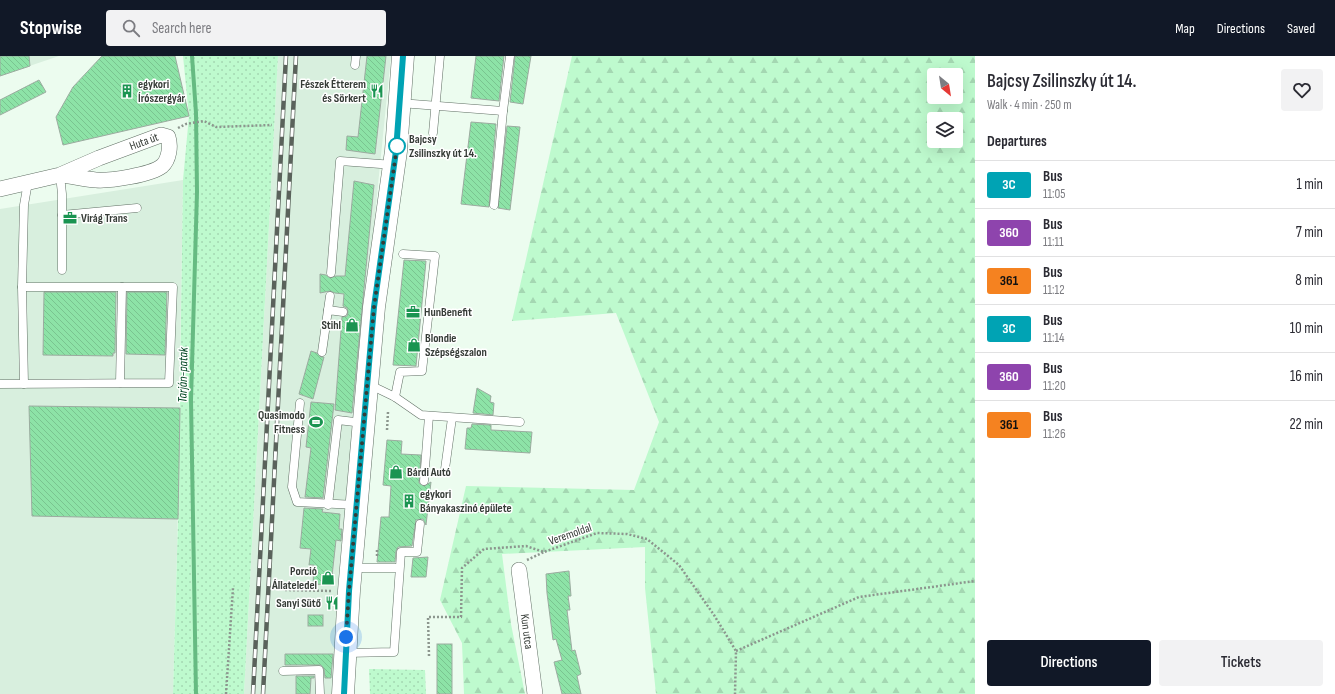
<!DOCTYPE html>
<meta charset="utf-8">
<style>
:root{--surface:#fff;--page:#f2f2f3;--text:#2b2b33;--muted:#7c7c81;--line:#e1e1e2;--accent:#111827}
body{margin:0;font-family:"Sofia Sans Condensed",sans-serif;background:var(--page);color:var(--text);height:100vh;display:flex;flex-direction:column;font-size:15px;white-space:nowrap}
*{box-sizing:border-box;margin:0}
p{font-size:13px;color:var(--muted)}
.icon{flex:none;width:22px;height:22px;fill:none;stroke:currentColor;stroke-width:2;stroke-linecap:round;stroke-linejoin:round}
.map{position:relative;flex:1;overflow:hidden}
.panel{display:flex;flex-direction:column;background:var(--surface);width:360px}
.panel>*{flex:none}
.badge{padding:0 8px;border-radius:3px;font-size:14px;line-height:26px}
.needle{width:26px;rotate:150deg}
.fabs{position:absolute;left:927px;top:12px;display:grid;gap:8px}
.fabs a{display:grid;place-items:center;width:36px;height:36px;border-radius:4px;background:var(--surface);box-shadow:0 4px 16px #0002;font-size:20px}
.you{position:absolute;width:20px;height:20px;margin:-10px;border:3px solid #fff;border-radius:50%;background:#1a73e8;box-shadow:0 0 0 6px #1a73e833}
.map>.badge{position:absolute;translate:-50% -50%;box-shadow:0 0 0 2px #fff}
h2{padding:0 12px;font-size:15px;line-height:36px}
.round{display:grid;place-items:center;flex:none;width:42px;height:42px;border-radius:4px;background:var(--page)}
.overview{display:flex;align-items:center;justify-content:space-between;height:68px;padding:0 12px}
h1{font-size:19px;font-weight:600;line-height:30px}
.action{display:flex;gap:8px;margin-top:auto;padding:8px 12px}
.action a{flex:1;height:46px;border-radius:4px;background:var(--accent);color:#fff;font-size:16px;font-weight:600;line-height:46px;text-align:center}
.action a+a{background:var(--page);color:var(--text)}
ul{padding:0;list-style:none}
li{display:flex;align-items:center;gap:12px;height:48px;padding:0 12px;border-top:1px solid var(--line)}
li div{flex:1}
li b{display:block;font-size:15px}
li em{font-style:normal}
li .badge{min-width:44px;font-weight:700;text-align:center}
header{display:flex;align-items:center;gap:24px;box-sizing:border-box;height:56px;padding:0 20px;background:var(--accent);color:#fff}
header strong{font-size:19px}
nav{display:flex;gap:22px;margin-inline-start:auto;font-size:14px}
.search{width:280px;height:36px;background:var(--page);display:flex;align-items:center;gap:10px;box-sizing:border-box;padding:0 14px;border-radius:4px;color:var(--muted);font-size:15px}
main{display:flex;flex:1;min-height:0}
.map>svg:first-child{display:block}
.built{fill:#d8efde}
.grass{fill:url(#grass-dots)}
.forest{fill:url(#forest-firs);fill-rule:evenodd}
.lines{fill:none;stroke-linecap:round;stroke-linejoin:round}
.stream{stroke:#66bb82;stroke-width:4}
.building{fill:url(#building-back-hatch);stroke:#9caba0}
.service-casing{stroke:#617065;stroke-width:9}
.minor-casing{stroke:#617065;stroke-width:16}
.primary-casing{stroke:#617065;stroke-width:23}
.path{stroke:#8c968e;stroke-width:2.5;stroke-dasharray:2 2;stroke-linecap:butt}
.service{stroke:#fff;stroke-width:8}
.minor{stroke:#fff;stroke-width:15}
.primary{stroke:#fff;stroke-width:22}
.rail-casing{stroke:#5a625b;stroke-width:4.5}
.rail{stroke:#fff;stroke-width:3;stroke-dasharray:9;stroke-linecap:butt}
.line-casing{stroke:#fff;stroke-width:9}
.line{stroke:#00a3b4;stroke-width:6}
.walk{stroke:#363c37;stroke-width:4;stroke-dasharray:0 7.2}
.stop-dot{fill:#fff;stroke:#00a3b4;stroke-width:2}
.labels{text-anchor:middle;stroke-width:3;stroke-linejoin:round;paint-order:stroke}
.poi-label{font-size:12px;font-weight:bold;fill:#363c37;stroke:#fff;text-anchor:start}
.stop-label{font-size:12px;font-weight:bold;fill:#363c37;stroke:#fff;text-anchor:start}
.street-label{font-size:12px;fill:#363c37;stroke:#fff}
.water-label{font-size:13px;font-style:italic;fill:#014722;stroke:#fff}
</style>
<header>
<strong>Stopwise</strong>
<div class="search"><svg class="icon" aria-label="search" viewBox="0 0 24 24"><circle cx="10" cy="10" r="6"/><path d="M15 15l6 6"/></svg>Search here</div>
<nav><a>Map</a><a>Directions</a><a>Saved</a></nav>
</header>
<main>
<div class="map">
<svg width="975" height="638" viewBox="0 0 975 638">
<defs>
<pattern id="grass-dots" width="8" height="8" patternUnits="userSpaceOnUse"><rect width="8" height="8" fill="#beface"/><path d="M2 2h.1M6 6h.1" fill="none" stroke="#a4d7b2" stroke-width="1.8" stroke-linecap="round"/></pattern>
<pattern id="forest-firs" width="22" height="20" patternUnits="userSpaceOnUse"><rect width="22" height="20" fill="#beface"/><path d="M5 1l3.5 6h-7zM16 11l3.5 6h-7z" fill="#a4d7b2"/></pattern>
<pattern id="building-back-hatch" width="6" height="6" patternUnits="userSpaceOnUse"><rect width="6" height="6" fill="#8de3a7"/><path d="M-1 5l2 2M0 0l6 6M5-1l2 2" fill="none" stroke="#7ac490"/></pattern>
</defs>
<rect width="100%" height="100%" fill="#ecfcef"/>
<g class="built">
<path d="M 0,0 L 59,0 L 0,20 Z"/>
<path d="M 278,0 L 391,0 L 338,526 L 335,638 L 244,638 Z"/>
<path d="M 183,124 L 177,497 L 173,638 L 0,638 L 0,153 Z"/>
</g>
<g class="grass">
<path d="M 183,0 L 278,0 L 244,638 L 173,638 L 178,463 L 183,124 L 189,60 Z"/>
<path d="M 369,613 L 425,614 L 426,638 L 370,638 Z"/>
</g>
<path class="forest" d="M 572,0 L 975,0 L 975,638 L 656,638 L 645,532 L 645,491 L 502,498 L 511,568 L 525,638 L 464,638 L 462,587 L 440,544 L 466,430 L 634,434 L 659,366 L 616,257 L 512,265 ZM 934,19 L 956,19 L 956,41 L 934,41 ZM 934,63 L 956,63 L 956,85 L 934,85 Z"/>
<g class="lines">
<path class="stream" d="M 192,0 L 196,57 L 197,136 L 191,344 L 196,638"/>
</g>
<g class="building">
<path d="M 0,0 L 29,0 L 30,10 L 0,20 Z"/>
<path d="M 102,0 L 175,0 L 189,60 L 63,89 L 56,61 L 73,31 Z"/>
<path d="M 367,0 L 386,0 L 375,98 L 346,94 L 347,80 L 358,81 Z"/>
<path d="M 476,0 L 504,0 L 499,45 L 471,42 Z"/>
<path d="M 515,0 L 531,0 L 523,48 L 510,46 Z"/>
<path d="M 39,24 L 46,36 L 0,59 L 0,44 Z"/>
<path d="M 471,66 L 496,68 L 489,151 L 461,148 Z"/>
<path d="M 507,70 L 520,71 L 510,154 L 498,152 Z"/>
<path d="M 354,125 L 374,129 L 352,357 L 335,354 L 342,261 L 347,260 L 348,256 L 347,252 L 343,250 L 344,238 L 335,237 L 330,235 L 320,237 L 320,218 L 326,219 L 330,222 L 336,220 L 345,220 Z"/>
<path d="M 404,204 L 426,205 L 416,310 L 393,309 Z"/>
<path d="M 44,236 L 116,236 L 115,297 L 113,297 L 113,300 L 43,299 Z"/>
<path d="M 127,236 L 167,236 L 165,299 L 126,298 Z"/>
<path d="M 311,295 L 317,297 L 321,301 L 324,301 L 313,343 L 299,338 Z"/>
<path d="M 477,332 L 491,340 L 490,346 L 494,347 L 493,359 L 473,357 Z"/>
<path d="M 311,346 L 334,348 L 323,442 L 305,441 L 311,392 L 306,391 Z"/>
<path d="M 29,350 L 180,352 L 178,463 L 32,460 Z"/>
<path d="M 472,368 L 491,369 L 491,374 L 532,376 L 530,397 L 465,393 L 467,372 L 471,372 Z"/>
<path d="M 387,384 L 402,385 L 401,398 L 421,399 L 419,427 L 424,430 L 431,426 L 426,469 L 423,463 L 416,464 L 412,490 L 398,491 L 396,495 L 395,506 L 377,506 L 381,461 L 389,461 L 391,430 L 383,429 Z"/>
<path d="M 304,452 L 323,453 L 322,456 L 340,458 L 339,473 L 342,473 L 341,485 L 336,484 L 331,529 L 313,528 L 314,509 L 309,509 L 311,493 L 300,492 Z"/>
<path d="M 428,501 L 426,521 L 411,521 L 413,502 Z"/>
<path d="M 569,515 L 571,540 L 568,540 L 570,554 L 567,554 L 572,595 L 575,594 L 581,618 L 577,620 L 581,638 L 562,638 L 554,606 L 562,604 L 556,583 L 553,584 L 547,537 L 546,518 Z"/>
<rect x="308" y="559" width="15" height="11"/>
<rect x="437" y="588" width="15" height="50"/>
<path d="M 285,598 L 333,598 L 331,622 L 325,622 L 324,613 L 321,609 L 285,609 Z"/>
<path d="M 296,620 L 314,620 L 314,622 L 311,622 L 310,638 L 296,638 Z"/>
</g>
<g class="lines">
<g class="service-casing">
<g id="service">
<path d="M 355,9 L 356,0"/>
<path d="M 400,47 L 503,55"/>
<path d="M 433,77 L 440,0"/>
<path d="M 60,119 L 62,138 L 62,214"/>
<path d="M 494,149 L 503,55 L 510,0"/>
<path d="M 62,159 L 137,152"/>
<path d="M 331,217 L 340,105 L 394,109"/>
<path d="M 22,231 L 24,149 L 28,126"/>
<path d="M 328,254 L 330,240"/>
<path d="M 322,296 L 328,254 L 343,256"/>
<path d="M 0,328 L 169,327 L 173,231 L 122,231"/>
<path d="M 24,328 L 22,231 L 122,231 L 120,327"/>
<path d="M 368,328 L 395,341 L 421,359 L 520,366"/>
<path d="M 395,341 L 400,316 L 422,315 L 435,200 L 403,198"/>
<path d="M 300,347 L 292,431 L 297,446 L 356,449"/>
<path d="M 445,413 L 452,362"/>
<path d="M 424,425 L 429,360"/>
<path d="M 328,449 L 338,364 L 363,367"/>
<path d="M 352,512 L 399,512"/>
<path d="M 346,597 L 394,596 L 401,496 L 417,496 L 420,468"/>
<path d="M 283,615 L 319,614 L 320,638"/>
</g>
</g>
<g class="minor-casing">
<g id="minor">
<path id="s1" d="M 0,133 L 60,119 L 99,102 L 161,79 L 168,81 C 171,90 169,104 162,110 C 151,119 110,125 96,124 C 84,123 72,120 60,119"/>
<path id="s2" d="M 519,514 L 535,638"/>
</g>
</g>
<g class="primary-casing">
<path id="primary" d="M 343,638 L 349,535 L 374,251 L 396,95 L 403,0"/>
</g>
<g class="path">
<path d="M 178,72 L 186,68 L 204,65 L 216,71 L 272,69"/>
<path d="M 387,374 L 388,356"/>
<path d="M 377,494 L 377,502"/>
<path d="M 527,504 L 544,496"/>
<path d="M 285,534 L 332,535"/>
<path d="M 736,595 L 859,541 L 975,525"/>
<path d="M 429,600 L 428,561 L 461,561 L 462,512 L 484,493 L 526,490 L 544,496 L 597,477 L 627,478 L 647,483 L 679,509 L 714,559 L 736,595 L 735,638"/>
<path d="M 226,638 L 233,532"/>
</g>
<use href="#service" class="service"/>
<use href="#minor" class="minor"/>
<use href="#primary" class="primary"/>
<g class="rail-casing">
<g id="rail">
<path d="M 253,638 L 286,0"/>
<path d="M 263,638 L 296,0"/>
</g>
</g>
<use href="#rail" class="rail"/>
</g>
<g class="lines">
<g class="line-casing">
<path id="line" d="M 344,638 L 349,535 L 374,251 L 396,95 L 403,0"/>
</g>
<use href="#line" class="line"/>
<path class="walk" d="M 346,581 L 349,535 L 374,251 L 397,90"/>
</g>
<defs>
<g id="building-bare" transform="scale(1.08)"><path d="M-4-6H4V6H1V3H-1V6H-4ZM-2.5-4.3h1.7v1.8h-1.7ZM.8-4.3h1.7v1.8H.8ZM-2.5-1h1.7V.8h-1.7ZM.8-1h1.7V.8H.8Z" fill="#1a9451" stroke="#fff" stroke-width="2.5" paint-order="stroke"/></g>
<g id="restaurant-bare" transform="scale(1.08)"><path d="M-5-6h1v4h1v-4h1v4h1v-4h1v5L-1.5 .5V6h-2V.5L-5-1ZM5-6V6H3V1.5H1.5Q1.5-4 5-6Z" fill="#1a9451" stroke="#fff" stroke-width="2.5" paint-order="stroke"/></g>
<g id="office-bare" transform="scale(1.08)"><path d="M-6-3h4V-5.5h4V-3h4V5H-6ZM-1-4.5V-3h2v-1.5ZM-6 0V1H6V0Z" fill="#1a9451" stroke="#fff" stroke-width="2.5" paint-order="stroke"/></g>
<g id="shop-bare" transform="scale(1.08)"><path d="M-5-2.5h2.3a2.7 3.5 0 0 1 5.4 0H5L5.5 6h-11ZM-1.5-2.5h3a1.5 2.3 0 0 0-3 0Z" fill="#1a9451" stroke="#fff" stroke-width="2.5" paint-order="stroke"/></g>
<g id="stadium-bare" transform="scale(1.08)"><path d="M0-5a6.5 5 0 1 0 0 10a6.5 5 0 1 0 0-10ZM-3.5-1.8h7v3.6h-7Z" fill="#1a9451" stroke="#fff" stroke-width="2.5" paint-order="stroke"/></g>
</defs>
<g fill-rule="evenodd">
<use href="#building-bare" x="127" y="35"/>
<use href="#restaurant-bare" x="377" y="35"/>
<use href="#office-bare" x="70" y="162"/>
<use href="#office-bare" x="413" y="256"/>
<use href="#shop-bare" x="352" y="269"/>
<use href="#shop-bare" x="414" y="289"/>
<use href="#stadium-bare" x="316" y="366"/>
<use href="#shop-bare" x="396" y="416"/>
<use href="#building-bare" x="409" y="445"/>
<use href="#shop-bare" x="328" y="522"/>
<use href="#restaurant-bare" x="332" y="547"/>
</g>
<circle class="stop-dot" cx="397" cy="90" r="8"/>
<g class="labels">
<g class="poi-label">
<text x="138" y="32">egykori<tspan x="138" dy="14">Írószergyár</tspan></text>
<text x="366" y="32" text-anchor="end">Fészek Étterem<tspan x="366" dy="14">és Sörkert</tspan></text>
<text x="81" y="166">Virág Trans</text>
<text x="424" y="260">HunBenefit</text>
<text x="341" y="273" text-anchor="end">Stihl</text>
<text x="425" y="286">Blondie<tspan x="425" dy="14">Szépségszalon</tspan></text>
<text x="305" y="363" text-anchor="end">Quasimodo<tspan x="305" dy="14">Fitness</tspan></text>
<text x="407" y="420">Bárdi Autó</text>
<text x="420" y="442">egykori<tspan x="420" dy="14">Bányakaszinó épülete</tspan></text>
<text x="317" y="519" text-anchor="end">Porció<tspan x="317" dy="14">Állateledel</tspan></text>
<text x="321" y="551" text-anchor="end">Sanyi Sütő</text>
</g>
<g class="stop-label">
<text x="409" y="87">Bajcsy<tspan x="409" dy="14">Zsilinszky út 14.</tspan></text>
</g>
<g class="street-label">
<text dy="4" stroke="none"><textPath href="#s1" startOffset="152">Huta út</textPath></text>
<text transform="translate(570 478) rotate(-19)" y="4">Veremoldal</text>
<text dy="4" stroke="none"><textPath href="#s2" startOffset="62">Kun utca</textPath></text>
</g>
<g class="water-label">
<text transform="translate(182 319) rotate(-89)" y="5">Tarján-patak</text>
</g>
</g>
</svg>
<div class="fabs">
<a><svg class="needle" viewBox="-14 -14 28 28"><path d="M0-13l5 13h-10z" fill="#e53935"/><path d="M0 13l5-13h-10z" fill="#7c7c81"/></svg></a>
<a><svg class="icon" aria-label="layers" viewBox="0 0 24 24"><path d="M12 4l9 5-9 5-9-5zM3 14l9 5 9-5"/></svg></a>
</div>
<div class="you" style="left:346px;top:581px"></div>
</div>
<section class="panel">
<div class="overview"><div><h1>Bajcsy Zsilinszky út 14.</h1><p>Walk · 4 min · 250 m</p></div><a class="round"><svg class="icon" aria-label="heart" viewBox="0 0 24 24"><path d="M12 20l-8-8c-3-5 5-10 8-4 3-6 11-1 8 4z"/></svg></a></div>
<h2>Departures</h2>
<ul>
<li><span class="badge" style="background:#00a3b4;color:#fff">3C</span><div><b>Bus</b><p>11:05</p></div><em>1 min</em></li>
<li><span class="badge" style="background:#8e44ad;color:#fff">360</span><div><b>Bus</b><p>11:11</p></div><em>7 min</em></li>
<li><span class="badge" style="background:#f58220;color:#111">361</span><div><b>Bus</b><p>11:12</p></div><em>8 min</em></li>
<li><span class="badge" style="background:#00a3b4;color:#fff">3C</span><div><b>Bus</b><p>11:14</p></div><em>10 min</em></li>
<li><span class="badge" style="background:#8e44ad;color:#fff">360</span><div><b>Bus</b><p>11:20</p></div><em>16 min</em></li>
<li><span class="badge" style="background:#f58220;color:#111">361</span><div><b>Bus</b><p>11:26</p></div><em>22 min</em></li>
</ul>
<div class="action"><a>Directions</a><a>Tickets</a></div>
</section>
</main>
